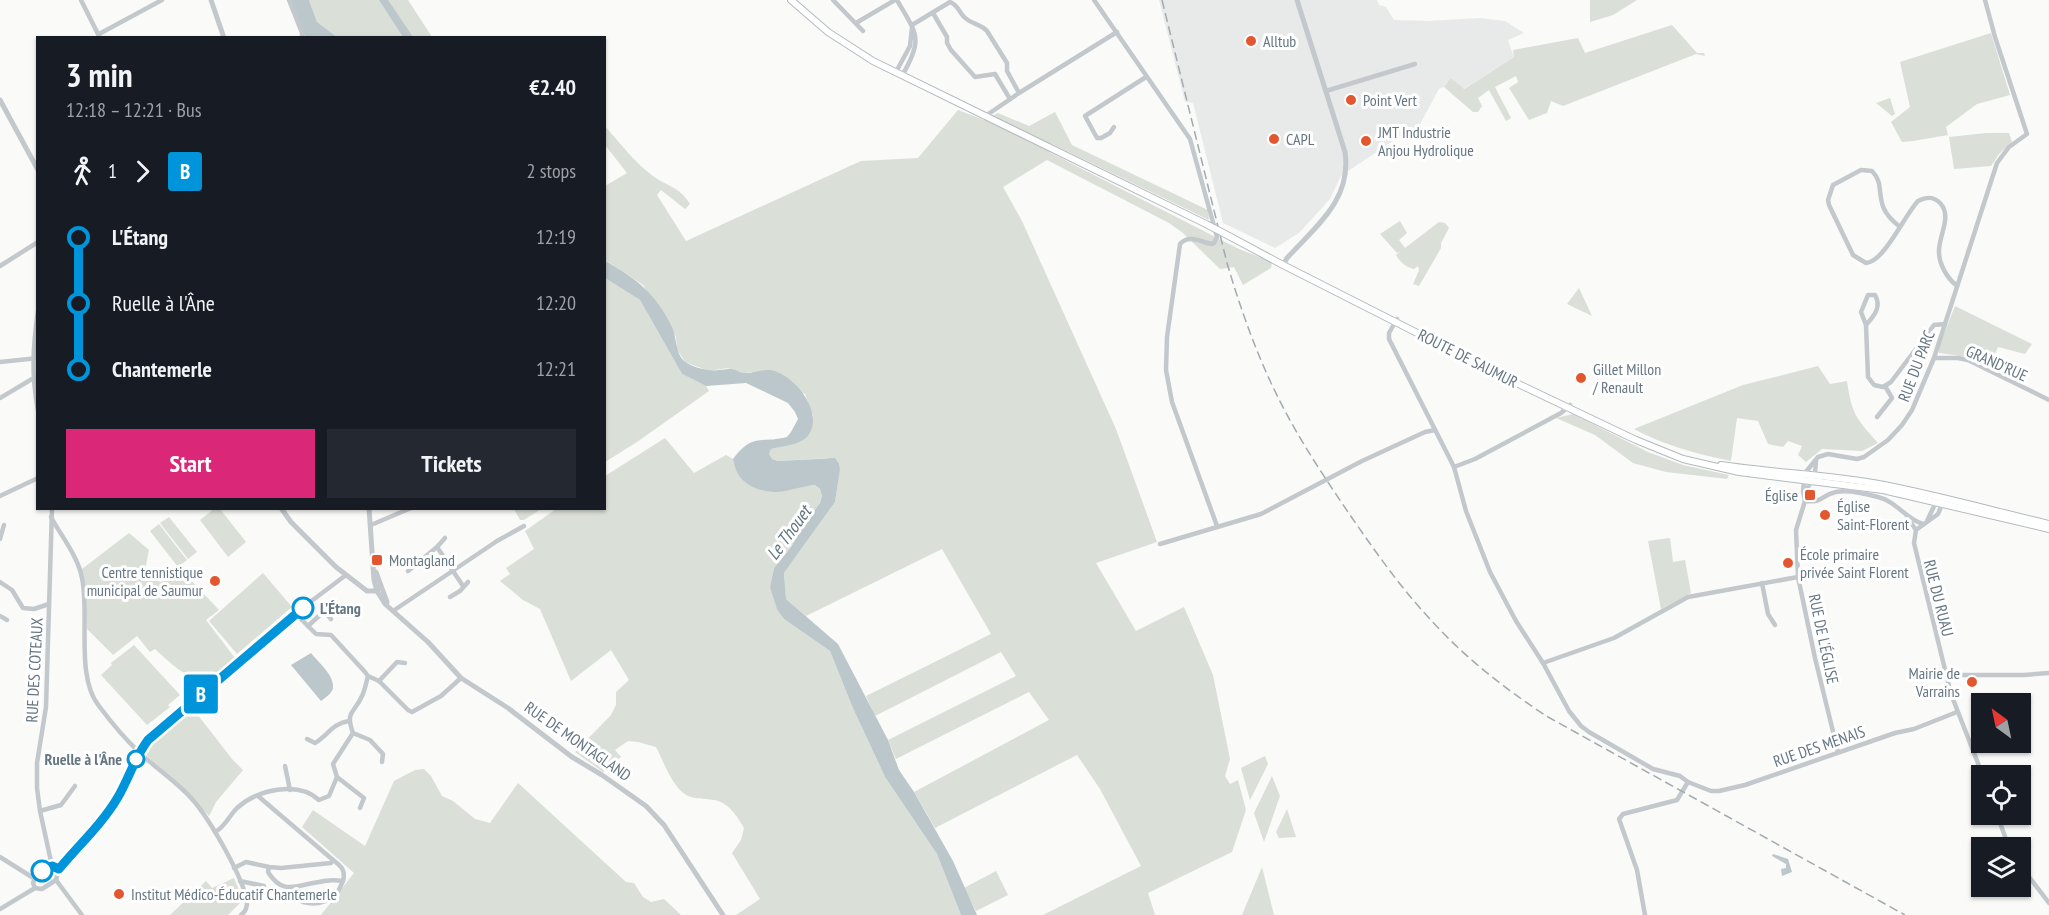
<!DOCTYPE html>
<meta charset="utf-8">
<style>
:root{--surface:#171b24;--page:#242831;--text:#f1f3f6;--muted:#9ea1a6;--accent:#db2777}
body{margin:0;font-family:"PT Sans Narrow",sans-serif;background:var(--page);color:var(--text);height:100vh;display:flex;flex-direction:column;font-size:22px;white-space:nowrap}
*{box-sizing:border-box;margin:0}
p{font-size:20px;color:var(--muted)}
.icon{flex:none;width:33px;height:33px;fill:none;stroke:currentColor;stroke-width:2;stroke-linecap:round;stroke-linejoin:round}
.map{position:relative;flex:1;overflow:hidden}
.sheet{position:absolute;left:36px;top:36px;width:570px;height:474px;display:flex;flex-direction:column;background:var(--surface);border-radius:0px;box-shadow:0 2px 4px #0004}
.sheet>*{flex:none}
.badge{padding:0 12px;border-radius:4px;font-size:21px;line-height:39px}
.needle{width:39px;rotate:327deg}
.tools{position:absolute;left:1971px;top:693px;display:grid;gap:12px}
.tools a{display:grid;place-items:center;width:60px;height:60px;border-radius:0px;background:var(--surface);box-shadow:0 2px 4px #0004;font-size:30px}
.map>.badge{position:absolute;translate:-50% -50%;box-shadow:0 0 0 3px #fff}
.legs{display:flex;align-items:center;gap:9px;height:66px;padding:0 30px;font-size:20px}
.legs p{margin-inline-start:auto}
.summary{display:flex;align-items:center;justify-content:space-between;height:102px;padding:0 30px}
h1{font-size:33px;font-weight:700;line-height:45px}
.primary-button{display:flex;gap:12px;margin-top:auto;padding:12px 30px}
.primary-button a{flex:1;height:69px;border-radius:0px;background:var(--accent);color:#fff;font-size:24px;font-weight:700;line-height:69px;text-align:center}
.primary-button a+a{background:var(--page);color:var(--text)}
ul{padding:0 30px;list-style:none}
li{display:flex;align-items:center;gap:21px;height:66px;font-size:22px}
li i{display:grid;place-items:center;width:9px;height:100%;margin:0 8px;background:currentColor}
li i::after{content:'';width:15px;height:15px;margin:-8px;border:4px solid;border-radius:50%;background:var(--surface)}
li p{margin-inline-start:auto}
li:first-child i{background:linear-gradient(#0000 50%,currentColor 0)}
li:last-child i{background:linear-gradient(currentColor 50%,#0000 0)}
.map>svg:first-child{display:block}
.built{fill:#e8e9e9}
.green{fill:#dadfd7}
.water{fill:#bbc7cb}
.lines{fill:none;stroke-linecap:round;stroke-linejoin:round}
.secondary-casing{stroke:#b3babf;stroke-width:8}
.minor{stroke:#c3c8cc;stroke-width:4.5}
.tertiary{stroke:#c3c8cc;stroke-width:5}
.secondary{stroke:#fff;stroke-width:6}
.rail{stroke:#a2aab0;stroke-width:1.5;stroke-dasharray:9 4.5;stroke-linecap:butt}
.secondary-bridge-casing{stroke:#b3babf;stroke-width:8;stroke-linecap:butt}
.secondary-bridge{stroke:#fff;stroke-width:6}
.line-1-casing{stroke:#fff;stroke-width:14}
.line-1{stroke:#0095da;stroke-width:9}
.poi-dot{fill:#e4572e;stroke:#fff;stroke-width:2}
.stop-1-dot{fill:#fff;stroke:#0095da;stroke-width:3}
.labels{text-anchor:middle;stroke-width:6;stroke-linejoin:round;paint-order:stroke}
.poi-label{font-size:16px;fill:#657683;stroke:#fff;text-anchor:start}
.street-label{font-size:16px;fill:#657683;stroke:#fff}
.stop-label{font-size:16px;font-weight:bold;fill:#657683;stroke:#fff;text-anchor:start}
.water-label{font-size:18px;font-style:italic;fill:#60757c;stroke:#fff}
</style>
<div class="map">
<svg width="2049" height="915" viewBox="0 0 2049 915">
<rect width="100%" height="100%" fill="#fafaf8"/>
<path class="built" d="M 1159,0 L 1377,0 L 1379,5 L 1386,7 L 1394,20 L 1428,21 L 1480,18 L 1505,21 L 1524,33 L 1508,40 L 1514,57 L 1463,89 L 1451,78 L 1444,87 L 1439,89 L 1419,126 L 1403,134 L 1341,176 L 1330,199 L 1299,233 L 1275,248 L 1223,223 L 1193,103 L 1185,102 Z"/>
<g class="green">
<path d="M 309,0 L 408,0 L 432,37 L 413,37 L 400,32 L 403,37 L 337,37 L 317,22 Z"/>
<path d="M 1590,0 L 1637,0 L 1613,15 L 1590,22 Z"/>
<path d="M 1672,25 L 1697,53 L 1704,53 L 1705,56 L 1696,54 L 1563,106 L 1551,101 L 1547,113 L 1529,120 L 1509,88 L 1518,82 L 1516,76 L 1495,87 L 1511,118 L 1506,121 L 1489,90 L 1478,98 L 1482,106 L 1478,112 L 1473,112 L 1444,87 L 1451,78 L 1464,89 L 1514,57 L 1513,50 L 1578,38 L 1585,53 Z"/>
<path d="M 1991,33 L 2010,95 L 1977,104 L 1946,127 L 1948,135 L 1913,141 L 1902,142 L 1891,122 L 1910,107 L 1900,62 Z"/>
<path d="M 1890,98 L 1895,114 L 1892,116 L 1876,103 Z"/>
<path d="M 958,110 L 984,120 L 998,113 L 1029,126 L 1055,112 L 1072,145 L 1208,210 L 1209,220 L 1052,144 L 1049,152 L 1239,249 L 1272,262 L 1271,268 L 1243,285 L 1234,267 L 1220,269 L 1183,233 L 1169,223 L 1047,160 L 1003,187 L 1022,221 L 1116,429 L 1157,542 L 1096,563 L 1136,631 L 1184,607 L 1213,675 L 1230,759 L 1225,776 L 1230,784 L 1238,780 L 1246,810 L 1232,852 L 1148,893 L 1155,915 L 1043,915 L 1141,866 L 1100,789 L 1077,755 L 935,828 L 914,792 L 1049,720 L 1029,692 L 896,759 L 888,740 L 1016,676 L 1001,652 L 875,716 L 866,696 L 991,634 L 942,549 L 806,616 L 786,599 L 784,573 L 835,502 L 840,470 L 827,458 L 778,461 L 772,459 L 769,454 L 771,449 L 800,442 L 806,438 L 813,416 L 805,394 L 751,372 L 744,373 L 728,368 L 709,371 L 685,362 L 677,349 L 676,337 L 643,285 L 605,260 L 605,186 L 627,173 L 605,145 L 604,125 C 620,143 634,162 653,176 C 668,187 679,186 690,204 L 685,209 L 661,190 L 657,195 L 686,241 L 861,161 L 918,158 Z"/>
<path d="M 1986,133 L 2009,133 L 2012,142 L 1999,154 L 1991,166 L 1954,169 L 1949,137 Z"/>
<path d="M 1400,221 L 1407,233 L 1399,240 L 1405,248 L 1439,222 L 1445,223 L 1449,228 L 1441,243 L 1441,248 L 1419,286 L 1413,284 L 1419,270 L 1418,266 L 1414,269 C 1407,268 1399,261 1396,255 L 1401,251 L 1397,253 L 1380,234 Z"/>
<path d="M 605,278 L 640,300 L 682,374 L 706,386 L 709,391 L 637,442 L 605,462 Z"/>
<path d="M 1579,288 L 1592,316 L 1567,304 Z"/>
<path d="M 1955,306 L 2032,344 L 2025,354 L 1998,347 L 1989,368 L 1968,357 L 1939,353 L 1938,349 Z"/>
<path d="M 1818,366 L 1830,384 L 1847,381 C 1852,415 1856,418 1878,443 L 1862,451 L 1822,449 L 1806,462 L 1798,455 L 1802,446 L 1788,441 L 1783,447 L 1768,444 L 1758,421 L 1737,418 L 1731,461 C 1697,454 1666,446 1634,429 L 1743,385 Z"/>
<path d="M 1573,414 L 1648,452 L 1683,465 L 1729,475 L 1727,479 L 1666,472 L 1633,463 L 1595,435 L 1556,418 Z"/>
<path d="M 665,438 L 694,473 L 726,455 L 733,459 C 734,469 737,472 744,479 C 764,501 789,487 815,485 L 820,489 L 822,496 L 820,503 L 804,524 L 791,547 L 774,568 L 770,587 L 784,619 L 830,651 L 852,706 L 885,777 L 937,854 L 961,915 L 736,915 L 760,899 L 732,853 L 741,840 L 744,828 C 737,816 728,802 714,800 C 704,798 695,800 686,795 C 671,785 664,762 656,747 L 638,742 L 628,741 L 615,750 L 621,757 L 603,772 L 575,752 L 611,715 L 616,705 L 616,692 L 629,680 L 611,650 L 571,681 L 540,609 L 523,600 L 500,581 L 510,574 L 506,568 L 534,549 L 525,531 L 556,509 L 604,508 L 605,476 Z"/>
<path d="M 215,508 L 220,509 L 246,542 L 228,557 L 200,520 Z"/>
<path d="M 514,509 L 541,509 L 524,520 L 520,520 Z"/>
<path d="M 169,517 L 197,552 L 188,559 L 160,523 Z"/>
<path d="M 159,524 L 187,560 L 178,567 L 150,531 Z"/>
<path d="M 129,533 L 149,550 L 145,570 L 160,582 L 185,574 L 219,610 L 206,620 L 235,658 L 207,683 C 185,677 171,664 155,649 L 150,652 L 137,636 L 113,655 L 87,629 L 82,569 Z"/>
<path d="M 1670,538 L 1673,562 L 1685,560 L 1691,593 L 1661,609 L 1648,541 Z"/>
<path d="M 263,573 L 292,607 L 237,654 L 209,621 Z"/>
<path d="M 134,645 L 180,695 L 168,705 L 170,707 L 147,725 L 101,675 L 112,665 L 111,663 Z"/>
<path d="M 194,710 L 232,759 L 243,770 L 216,802 L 209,816 L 188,794 L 146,755 L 144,750 Z"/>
<path d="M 1265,756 L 1268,764 L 1250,800 L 1241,768 Z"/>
<path d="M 424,769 L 431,776 L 442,796 L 453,801 L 475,819 L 490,823 L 518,783 L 626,882 L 634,883 L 643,897 L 651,902 L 664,899 L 681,915 L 321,915 L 354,873 L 302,827 L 313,810 L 365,846 L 394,781 L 415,770 Z"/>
<path d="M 1272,776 L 1280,796 L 1264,842 L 1254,813 Z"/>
<path d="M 1287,809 L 1296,837 L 1279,838 L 1276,832 Z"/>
<path d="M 1262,867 L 1274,915 L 1242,915 Z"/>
<path d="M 996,871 L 1008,895 L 976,911 L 964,888 Z"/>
<path d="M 234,878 L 243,900 L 228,915 L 170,915 L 206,881 L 212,888 Z"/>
</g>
<g class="water">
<path d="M 291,0 L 309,0 L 317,22 L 337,37 L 305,37 Z"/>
<path d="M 379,0 L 388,0 L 413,37 L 403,37 Z"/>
<path d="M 604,260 C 636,279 655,292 672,327 C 677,338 675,352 684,361 C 691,367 710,372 719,370 C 724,370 728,368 732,369 C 737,370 741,373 745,373 C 757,373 766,367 777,372 C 799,380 826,417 806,438 C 799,445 782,446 771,449 L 769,454 L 772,459 L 778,461 L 835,458 L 839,464 L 840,470 L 835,502 L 784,573 L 786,599 L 838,644 L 888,740 L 899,770 L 914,792 L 953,861 L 977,915 L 961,915 L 937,854 L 885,777 L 852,706 L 830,651 L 784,619 L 777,609 L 770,587 L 774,568 L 791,547 L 804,524 L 820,503 L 822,496 L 820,489 L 815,485 C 802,486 790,491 777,492 C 755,492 736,482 733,459 C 753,432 760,444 787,437 L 791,432 L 798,419 L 795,412 L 788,403 L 746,383 L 706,386 L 682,374 L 640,300 L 605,278 Z"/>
<path d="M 311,653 C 318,662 333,674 333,686 C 334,692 325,698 321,701 L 291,665 Z"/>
<path d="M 1773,854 L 1788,859 L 1792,872 L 1782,876 L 1781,869 L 1786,868 L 1786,864 L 1772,856 Z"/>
</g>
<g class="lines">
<g class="secondary-casing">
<g id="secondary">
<path d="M 791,0 L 828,32 L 873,61 L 1206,224"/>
<path d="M 1229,236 L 1283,265 L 1510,380 L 1636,440 L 1683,459 L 1739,472 L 1883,490 L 2049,529"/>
<path d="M 1721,465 C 1775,473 1830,475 1884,485 C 1940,496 1994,511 2049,524"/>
</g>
</g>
<g class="minor">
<path d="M 81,0 L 100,38"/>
<path d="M 289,0 L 302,33 L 302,38"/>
<path d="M 833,0 L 863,31"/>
<path d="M 897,0 C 918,36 923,38 902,76"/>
<path d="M 1094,0 L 1190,139 L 1217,237 L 1214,243 L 1212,244 C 1201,242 1189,234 1180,244 L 1167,337 L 1166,370 L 1172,402 L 1217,526"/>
<path d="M 933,13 L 947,37 L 947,43 L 951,50 L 975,77 L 995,74 L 1010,99"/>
<path d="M 856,23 L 895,0"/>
<path d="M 912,25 L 950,2 C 958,5 959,12 964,17 C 971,24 981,24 987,31 L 1007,63 L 1007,71 L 1019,93 L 1117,32"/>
<path d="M 99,34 L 162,0"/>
<path d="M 896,72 L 910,46 L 912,28"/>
<path d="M 1326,91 L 1415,64"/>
<path d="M 984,117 L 1019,93"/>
<path d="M 1114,127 L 1110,133 L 1101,138 L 1097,138 L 1085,116 L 1146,77"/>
<path d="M 1899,226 C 1870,204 1888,187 1872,171 L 1861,170 L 1833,185 L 1828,200 L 1829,205 L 1853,255 L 1866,263 C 1884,262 1904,216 1918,201 C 1926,197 1933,196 1940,203 C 1953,216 1938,237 1939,252 C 1939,264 1947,278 1956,285"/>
<path d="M 0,266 L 38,242"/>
<path d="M 38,311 C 33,346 31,374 38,410"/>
<path d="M 1397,319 L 1389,333 L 1389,339 L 1454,467 L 1466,511 L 1490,572 L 1516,621 L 1543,663 L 1569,711 L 1581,726 L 1589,732 L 1653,769 L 1680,776 L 1688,782 L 1711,791 L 1719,791 L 1745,785 L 1895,733 L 1914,729 L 1957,712"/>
<path d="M 1866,325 C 1874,316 1882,307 1875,295 L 1868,295 L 1861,312 L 1866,325 L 1868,377 L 1874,385 L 1883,387 L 1891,382 L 1934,325 L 1945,324"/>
<path d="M 1934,358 L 1958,358 L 1968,360 L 2049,400"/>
<path d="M 0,362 L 38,358"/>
<path d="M 0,398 L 32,379"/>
<path d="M 1877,417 L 1892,398 L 1885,386"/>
<path d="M 1816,461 L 1815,474 L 1806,491 L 1805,501 L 1796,530 L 1798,577 L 1815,658 L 1838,752"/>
<path d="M 1454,467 L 1475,459 L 1561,413 L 1570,405"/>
<path d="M 0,496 L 38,478"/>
<path d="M 1805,501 L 1803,491 L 1805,473 L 1818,457 L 1828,454 L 1857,459 L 1864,457 L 1888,440 L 1902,425 L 1912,410 L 1934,358 L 1997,163 L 2009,147 L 2027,134 L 1995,37 L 1985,0"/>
<path d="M 1805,501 C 1824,503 1821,495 1836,492 C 1848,489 1867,494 1878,497 C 1896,501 1906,519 1923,524"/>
<path d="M 1943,502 L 1938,514 L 1916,530 L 1914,543 L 1951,694 L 1983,776"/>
<path d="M 52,508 L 46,707 L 37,763 L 37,788 L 40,811 L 52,866"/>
<path d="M 51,517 C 61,536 78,556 82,578 C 90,615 75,676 99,706 C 111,722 124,738 138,751 C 155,768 176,781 192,799 C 209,818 245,880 247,903 C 247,909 245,912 241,915"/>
<path d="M 1907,517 L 1916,530"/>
<path d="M 1927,521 L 1936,502"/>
<path d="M 371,525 L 411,508"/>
<path d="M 0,539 L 4,525"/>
<path d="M 1160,544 L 1261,514 L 1362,461 L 1425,432 L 1435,430"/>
<path d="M 437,547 L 463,586"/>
<path d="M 408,571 L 437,547 L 445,538"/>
<path d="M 0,582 L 12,590 L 23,608 L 34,609 L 49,604"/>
<path d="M 1762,583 L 1768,614 L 1775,625"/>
<path d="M 450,597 L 460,591 L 468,582"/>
<path d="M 393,611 L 497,541 L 524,526"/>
<path d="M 295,613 L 316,634 L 331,635 L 365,672 L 368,676 C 366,683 365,690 362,696 C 354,714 345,711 353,733 L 370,740 L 383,754 L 382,762"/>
<path d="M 0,616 L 7,620"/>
<path d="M 308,626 L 321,614 L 326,613 L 331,619"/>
<path d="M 1543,663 L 1614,638 L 1688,597 L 1798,577"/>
<path d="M 1945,672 L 1955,675 L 2024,675 L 2049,673"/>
<path d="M 368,676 L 379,681 L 408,710 L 412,712 L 441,696 L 461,678"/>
<path d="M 379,681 L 397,662 L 405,663"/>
<path d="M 353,733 L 333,764 L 337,777 L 364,798 L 360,808"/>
<path d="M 307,739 L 315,743 C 327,736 333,723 349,721"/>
<path d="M 285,766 L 290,790"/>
<path d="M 40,811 L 61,805 L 75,786"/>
<path d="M 1997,814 L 2009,848"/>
<path d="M 215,832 C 225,827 229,816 237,808 C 257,790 298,780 319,800 L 329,796 L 337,777"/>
<path d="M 0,857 L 35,879"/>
<path d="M 2020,865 L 2049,903"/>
<path d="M 52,866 L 59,869 L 56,880 L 42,889 L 35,888 L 33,883 C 36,874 44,868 52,866 Z"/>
<path d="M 269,867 L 268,872 C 283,896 296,885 319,882 C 327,880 335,880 343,881 C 346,870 341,866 333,860"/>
<path d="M 234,868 L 246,862 L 269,867 L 281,868 L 331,863 L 333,860 L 258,796"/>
<path d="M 59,869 C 78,845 103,823 118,797 C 129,778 135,757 149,739 L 289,618 L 346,575"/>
<path d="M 56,880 L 82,915"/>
<path d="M 240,881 L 264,886"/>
<path d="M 290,888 C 295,908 324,907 336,894 C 339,891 341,885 343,881"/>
<path d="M 0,909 L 35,888"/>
<path d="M 1645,915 L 1637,870 L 1619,819 L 1623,814 L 1677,800 L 1688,782"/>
</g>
<g class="tertiary">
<path d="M 211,0 L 224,38"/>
<path d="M 0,100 L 38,170"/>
<path d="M 1283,265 L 1287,258 C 1316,226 1352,200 1345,152 L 1297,0"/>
<path d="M 281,508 L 291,522 L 336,567 L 367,591 L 377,591 L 380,584"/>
<path d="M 369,508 L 374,580 L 377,591 L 385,604 L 428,642 L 461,678 L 508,708 L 572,757 L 602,775 L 646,806 L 664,825 L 723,915"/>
<path d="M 376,572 L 387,602"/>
</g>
<use href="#secondary" class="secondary"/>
<path class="rail" d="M 1162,0 L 1227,263 C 1242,314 1260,364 1285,411 C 1304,447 1327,481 1350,515 C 1375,551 1400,587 1430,619 C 1464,657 1505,689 1548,717 L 1905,915"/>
<g class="secondary-bridge-casing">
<path id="secondary-bridge" d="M 1206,224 L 1229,236"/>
</g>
<use href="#secondary-bridge" class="secondary-bridge"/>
</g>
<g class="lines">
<g class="line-1-casing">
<path id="line-1" d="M 42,871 L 52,866 L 59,869 C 78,846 103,823 118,797 C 129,778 135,757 148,740 L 303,608"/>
</g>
<use href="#line-1" class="line-1"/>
</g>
<g class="poi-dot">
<circle cx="1251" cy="41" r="6"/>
<circle cx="1351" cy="100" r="6"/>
<circle cx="1274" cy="139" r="6"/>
<circle cx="1366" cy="141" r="6"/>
<circle cx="1581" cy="378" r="6"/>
<rect x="1804" y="489" width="12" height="12" rx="3"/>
<circle cx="1825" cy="515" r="6"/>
<rect x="371" y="554" width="12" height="12" rx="3"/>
<circle cx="1788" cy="563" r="6"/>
<circle cx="215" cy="581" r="6"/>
<circle cx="1972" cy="682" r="6"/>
<circle cx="119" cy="894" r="6"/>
</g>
<g class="stop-1-dot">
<circle cx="303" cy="608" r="10"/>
<circle cx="136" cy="759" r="8"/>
<circle cx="42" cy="871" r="10"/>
</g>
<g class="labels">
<g class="poi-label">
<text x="1263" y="47">Alltub</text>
<text x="1363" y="106">Point Vert</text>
<text x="1378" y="138">JMT Industrie<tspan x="1378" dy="18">Anjou Hydrolique</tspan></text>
<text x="1286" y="145">CAPL</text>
<text x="1593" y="375">Gillet Millon<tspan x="1593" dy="18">/ Renault</tspan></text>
<text x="1798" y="501" text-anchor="end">Église</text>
<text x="1837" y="512">Église<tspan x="1837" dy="18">Saint-Florent</tspan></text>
<text x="1800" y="560">École primaire<tspan x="1800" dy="18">privée Saint Florent</tspan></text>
<text x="389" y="566">Montagland</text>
<text x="203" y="578" text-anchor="end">Centre tennistique<tspan x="203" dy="18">municipal de Saumur</tspan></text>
<text x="1960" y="679" text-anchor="end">Mairie de<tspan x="1960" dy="18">Varrains</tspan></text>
<text x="131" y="900">Institut Médico-Éducatif Chantemerle</text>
</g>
<g class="street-label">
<text transform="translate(1468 358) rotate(27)" y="6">ROUTE DE SAUMUR</text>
<text transform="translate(1997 363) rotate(24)" y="6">GRAND'RUE</text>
<text transform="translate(1916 366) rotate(-69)" y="6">RUE DU PARC</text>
<text transform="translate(1939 598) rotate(76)" y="6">RUE DU RUAU</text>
<text transform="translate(1824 639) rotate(78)" y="6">RUE DE L'ÉGLISE</text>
<text transform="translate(34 670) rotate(-87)" y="6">RUE DES COTEAUX</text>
<text transform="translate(578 741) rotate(35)" y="6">RUE DE MONTAGLAND</text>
<text transform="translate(1819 746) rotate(-19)" y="6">RUE DES MENAIS</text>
</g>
<g class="stop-label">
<text x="320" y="614">L'Étang</text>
<text x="122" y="765" text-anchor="end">Ruelle à l'Âne</text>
</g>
<g class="water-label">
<text transform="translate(789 533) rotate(-54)" y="6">Le Thouet</text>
</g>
</g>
</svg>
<div class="tools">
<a><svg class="needle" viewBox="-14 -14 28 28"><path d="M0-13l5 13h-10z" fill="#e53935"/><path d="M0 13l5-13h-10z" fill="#9ea1a6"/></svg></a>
<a><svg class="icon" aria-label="locate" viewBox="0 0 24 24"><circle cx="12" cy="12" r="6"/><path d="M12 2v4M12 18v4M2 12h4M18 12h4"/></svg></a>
<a><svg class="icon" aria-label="layers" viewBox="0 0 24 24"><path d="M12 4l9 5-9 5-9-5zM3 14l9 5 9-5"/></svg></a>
</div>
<b class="badge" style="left:201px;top:694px;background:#0095da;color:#fff">B</b>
<section class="sheet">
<div class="summary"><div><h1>3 min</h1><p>12:18 – 12:21 · Bus</p></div><b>€2.40</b></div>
<div class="legs"><svg class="icon" aria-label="walk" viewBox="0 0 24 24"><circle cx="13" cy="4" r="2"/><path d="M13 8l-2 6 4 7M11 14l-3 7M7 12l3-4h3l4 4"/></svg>1<svg class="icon" aria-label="forward" viewBox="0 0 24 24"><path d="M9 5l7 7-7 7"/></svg><b class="badge" style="background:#0095da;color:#fff">B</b><p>2 stops</p></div>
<ul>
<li><i style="color:#0095da"></i><b>L'Étang</b><p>12:19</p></li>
<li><i style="color:#0095da"></i><span>Ruelle à l'Âne</span><p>12:20</p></li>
<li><i style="color:#0095da"></i><b>Chantemerle</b><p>12:21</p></li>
</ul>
<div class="primary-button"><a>Start</a><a>Tickets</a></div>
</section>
</div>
